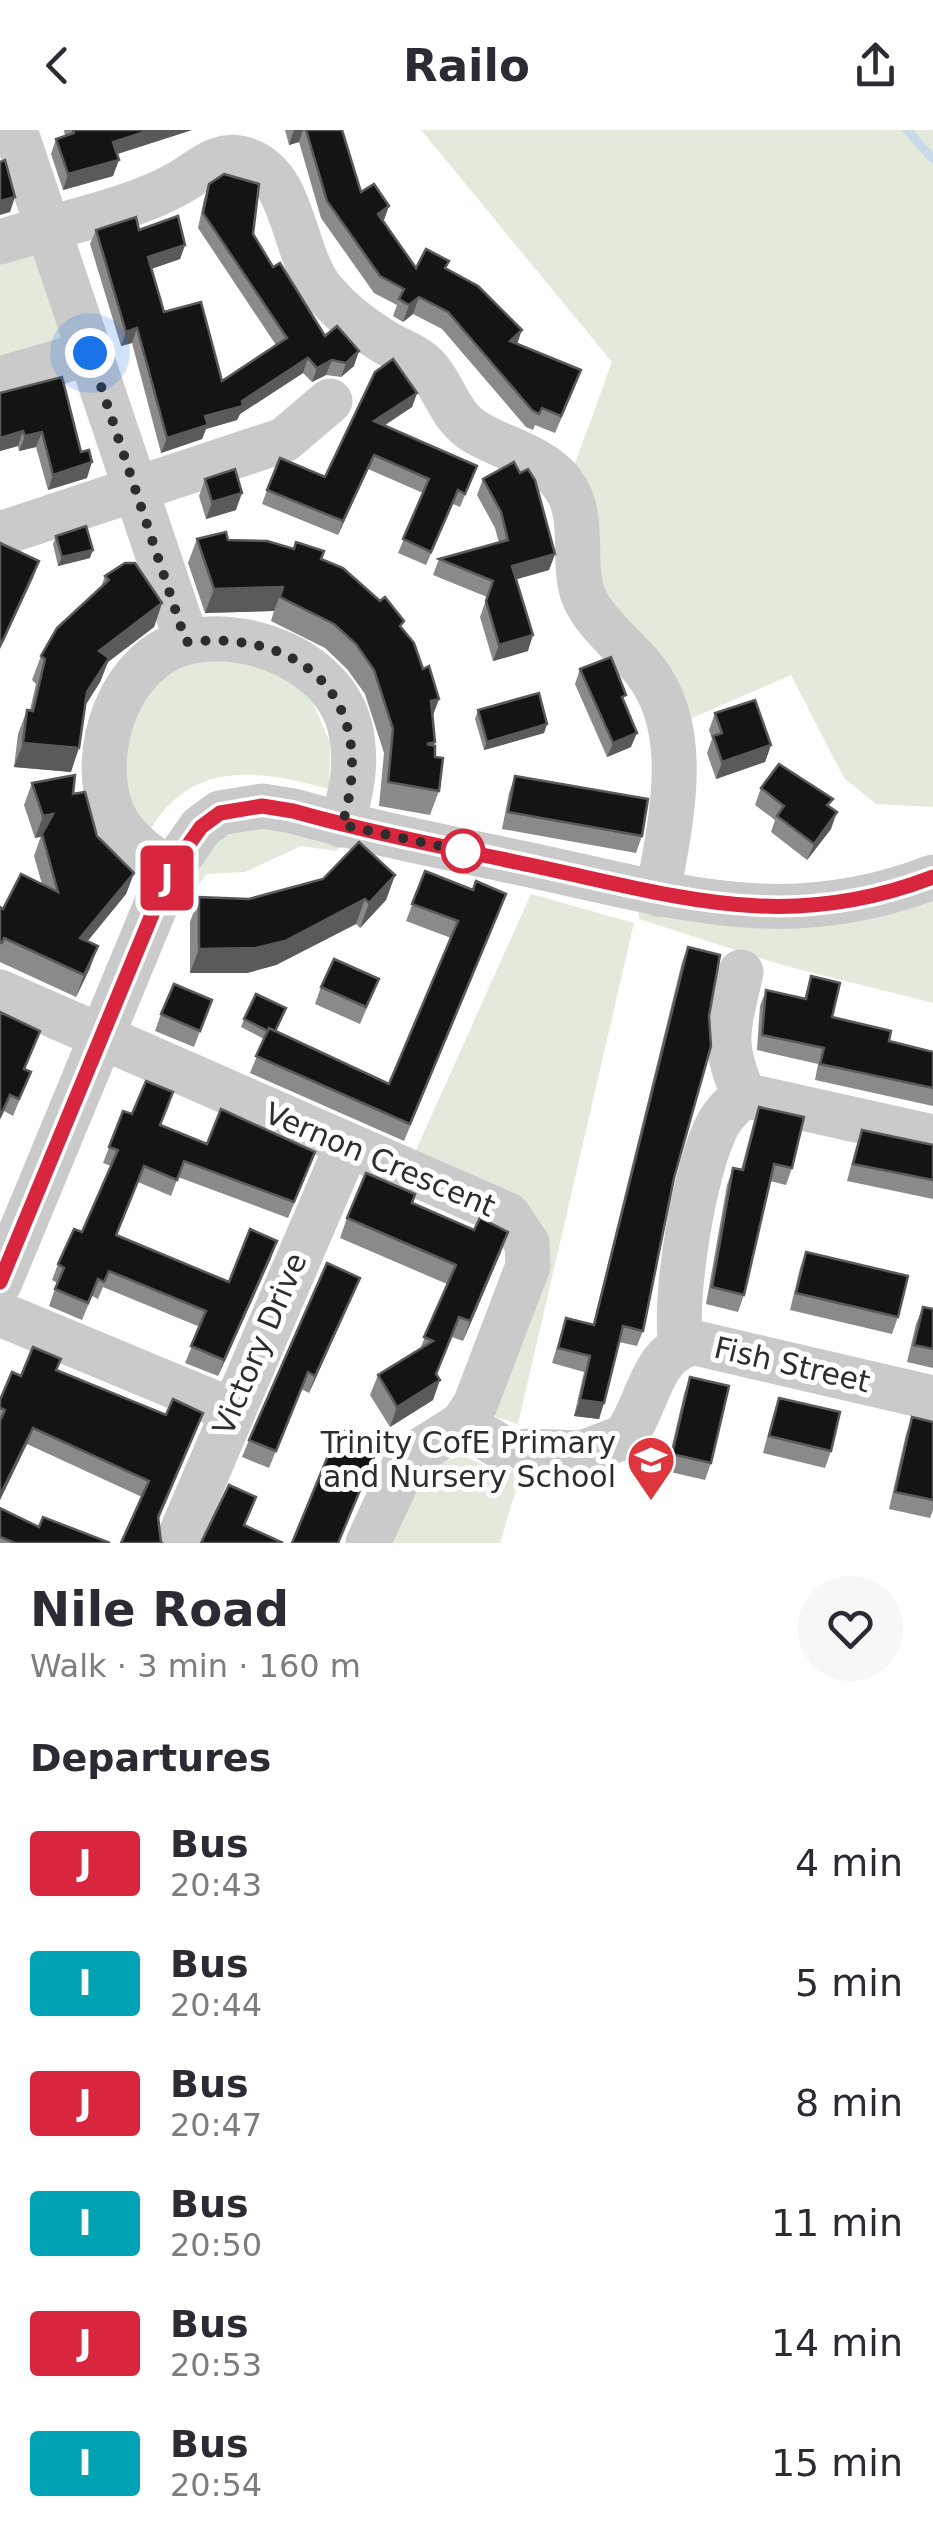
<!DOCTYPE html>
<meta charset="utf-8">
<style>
:root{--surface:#fff;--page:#f7f7f7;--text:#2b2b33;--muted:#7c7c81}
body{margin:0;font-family:"DejaVu Sans",sans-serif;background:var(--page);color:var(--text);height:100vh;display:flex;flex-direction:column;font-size:38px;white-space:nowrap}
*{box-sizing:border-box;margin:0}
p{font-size:32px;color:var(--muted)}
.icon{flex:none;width:55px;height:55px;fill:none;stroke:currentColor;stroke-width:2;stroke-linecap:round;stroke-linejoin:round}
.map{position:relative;height:1413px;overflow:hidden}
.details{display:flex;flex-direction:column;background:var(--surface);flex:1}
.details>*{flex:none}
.badge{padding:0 20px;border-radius:8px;font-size:35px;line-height:65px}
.you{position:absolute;width:50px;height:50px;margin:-25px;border:8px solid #fff;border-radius:50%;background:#1a73e8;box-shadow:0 0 0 15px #1a73e833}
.map>.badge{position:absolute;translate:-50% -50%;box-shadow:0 0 0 5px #fff}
h2{padding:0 30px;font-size:38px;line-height:90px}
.round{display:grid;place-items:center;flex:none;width:105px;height:105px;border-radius:52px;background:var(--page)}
.head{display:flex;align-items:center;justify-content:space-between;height:170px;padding:0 30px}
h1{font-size:48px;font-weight:700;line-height:75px}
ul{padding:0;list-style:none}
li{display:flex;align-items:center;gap:30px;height:120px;padding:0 30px}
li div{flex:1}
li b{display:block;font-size:38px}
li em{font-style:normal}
li .badge{min-width:110px;font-weight:700;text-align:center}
header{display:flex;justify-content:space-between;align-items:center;height:130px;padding:0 30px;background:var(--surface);font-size:45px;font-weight:700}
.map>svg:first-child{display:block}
.green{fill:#e3eadb}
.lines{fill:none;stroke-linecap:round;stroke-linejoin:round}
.stream{stroke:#c8dbea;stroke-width:9}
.minor{stroke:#cacaca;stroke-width:45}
.wall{fill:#8a8a8a}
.shaded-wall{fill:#5a5a5a}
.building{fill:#141414;stroke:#5a5a5a;stroke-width:2.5}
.line-casing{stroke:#fff;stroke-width:22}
.line{stroke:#d7263d;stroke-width:15}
.walk{stroke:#2d2d2d;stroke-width:10;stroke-dasharray:0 18}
.stop-dot{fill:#fff;stroke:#d7263d;stroke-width:5}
.labels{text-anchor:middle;stroke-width:10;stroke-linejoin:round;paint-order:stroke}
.street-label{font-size:30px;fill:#2d2d2d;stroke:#fff}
.poi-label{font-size:30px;fill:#2d2d2d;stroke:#fff;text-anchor:end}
</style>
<header><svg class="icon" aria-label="back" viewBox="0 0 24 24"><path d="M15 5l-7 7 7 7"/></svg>Railo<svg class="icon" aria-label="share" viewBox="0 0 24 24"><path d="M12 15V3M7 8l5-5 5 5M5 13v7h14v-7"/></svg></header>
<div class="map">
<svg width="933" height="1413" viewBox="0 0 933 1413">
<rect width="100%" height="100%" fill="#fff"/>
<g class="green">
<path d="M 421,0 L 933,0 L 933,677 L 876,674 L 844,648 L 791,545 L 690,589 L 600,464 L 584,343 L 573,339 L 612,232 Z"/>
<path d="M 31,119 L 69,216 L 0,237 L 0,128 Z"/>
<path d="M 196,528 L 252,529 L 309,563 L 330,613 L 329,659 C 258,639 187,629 147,706 L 126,679 L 122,597 L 163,543 Z"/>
<path d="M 244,699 L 288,699 L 346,709 L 336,721 L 301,716 L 245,742 L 206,744 L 189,769 L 176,765 L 220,709 Z"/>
<path d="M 933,760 L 933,873 L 782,835 L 639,789 L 638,777 Z"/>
<path d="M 531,764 L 634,793 L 518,1294 L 496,1287 L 493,1275 L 550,1125 L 545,1098 L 532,1080 L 512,1067 L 416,1020 Z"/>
<path d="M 464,1326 L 491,1338 L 522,1340 L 500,1413 L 386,1413 C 406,1375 418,1333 464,1326 Z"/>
</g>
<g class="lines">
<path class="stream" d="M 907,0 L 933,29"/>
<g class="minor">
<path d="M 15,0 L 187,512"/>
<path d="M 0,112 C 55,95 130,81 179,53 C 202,40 218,20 247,30 C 297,48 292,127 325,163 C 341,182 362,198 383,211 C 395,219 411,223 422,233 C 445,253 447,286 477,303 C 503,318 534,325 556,346 C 589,378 571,424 582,462 C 591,490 624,515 643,538 C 694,600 670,692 658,764"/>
<path d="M 0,249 L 90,223"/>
<path d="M 0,404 L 284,310 L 330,271"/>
<path d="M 170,741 C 147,724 124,710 112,682 C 88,622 120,527 188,512 C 249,498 334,532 350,597 C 358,631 352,663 341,695"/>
<path d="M 741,842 C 729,898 720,911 744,965"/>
<path d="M 0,862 L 508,1085 L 527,1113 L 528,1136 L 475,1275 L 462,1294"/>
<path d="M 0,1152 L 170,741 L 201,697 L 220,683 L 262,676 L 293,681 C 371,703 451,718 530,735 C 676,766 786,804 933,747"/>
<path d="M 0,1184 L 231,1280"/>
<path d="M 681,1215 C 673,1167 695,1036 718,994 C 725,982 733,974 744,965 L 928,1006"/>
<path d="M 527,1321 L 582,1323 L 624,1307 C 649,1277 650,1218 696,1213 L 933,1268"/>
<path d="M 177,1413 L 347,1016"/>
<path d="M 368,1413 L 407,1329 L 462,1294 L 498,1315"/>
</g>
</g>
<g class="wall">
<path d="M 64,0 L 192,0 L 117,24 L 113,46 L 63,60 L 51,24 L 56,9 L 65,6 Z"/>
<path d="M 285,0 L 342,0 L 361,62 L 416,138 L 449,131 L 446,139 L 517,214 L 575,257 L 555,303 L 535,295 L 533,300 L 526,297 L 442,199 L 413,184 L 403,192 L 393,186 L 397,175 L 374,163 L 321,88 L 299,12 L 289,15 Z"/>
<path d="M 209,54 L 253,104 L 273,137 L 325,206 L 354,236 L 341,247 L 326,245 L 312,252 L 303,243 L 240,284 L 237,290 L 206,299 L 202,309 L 161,323 L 132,213 L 121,216 L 90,114 L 96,100 L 139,100 L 185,115 L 180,129 L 151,139 L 164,182 L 222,251 L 276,215 L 198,98 L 204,69 Z"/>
<path d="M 62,247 L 87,348 L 48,360 L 36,317 L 19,321 L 18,316 L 0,321 Z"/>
<path d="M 417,263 L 412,277 L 384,296 L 477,336 L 460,377 L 453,374 L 426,435 L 398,423 L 423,363 L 368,339 L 338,405 L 262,374 L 267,360 L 325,347 Z"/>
<path d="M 205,349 L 236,380 L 206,389 L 199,366 Z"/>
<path d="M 483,349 L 555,424 L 549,440 L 516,449 L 528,521 L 493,531 L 480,487 L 487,467 L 433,445 L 439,429 L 499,413 L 495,398 L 477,365 Z"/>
<path d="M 56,406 L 90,428 L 58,436 L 53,414 Z"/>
<path d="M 197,409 L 228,410 L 321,429 L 402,498 L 439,569 L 432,587 L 439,661 L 430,685 L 379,676 L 384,623 L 365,564 L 347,539 L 325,518 L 271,491 L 274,481 L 205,483 L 188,433 Z"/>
<path d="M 105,446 L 162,473 L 154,497 L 108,532 L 100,552 L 85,576 L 71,642 L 14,637 L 18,604 L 27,580 L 30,580 L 36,554 L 32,550 L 41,526 L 101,457 Z"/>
<path d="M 580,539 L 624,572 L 631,617 L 607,627 L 575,554 Z"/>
<path d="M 478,580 L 547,594 L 544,603 L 484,620 L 475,589 Z"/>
<path d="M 715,583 L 771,615 L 765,632 L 716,649 L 707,623 L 712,609 L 709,600 Z"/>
<path d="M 515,646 L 642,706 L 636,723 L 502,699 L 509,663 Z"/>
<path d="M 32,653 L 73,664 L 97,706 L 134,743 L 126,764 L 87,812 L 90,838 L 76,867 L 0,832 L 0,777 L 3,779 L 42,754 L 34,726 L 41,706 L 35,708 L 24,675 Z"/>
<path d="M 761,658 L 830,677 L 831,699 L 807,730 L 771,702 L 775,690 L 755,675 Z"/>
<path d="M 425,741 L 500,781 L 404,1011 L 250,943 L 264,909 L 241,897 L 244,889 L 283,887 L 276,901 L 389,954 L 451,808 L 406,791 Z"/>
<path d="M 395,745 L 386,770 L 360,798 L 356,794 L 276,835 L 247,843 L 190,843 L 190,792 L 199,767 L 249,769 Z"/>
<path d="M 688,817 L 674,1048 L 643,1201 L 637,1216 L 619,1212 L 599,1289 L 574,1286 L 584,1242 L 552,1233 L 566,1188 L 593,1194 L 682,832 Z"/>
<path d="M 811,846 L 832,887 L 889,911 L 933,922 L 933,976 L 815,950 L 818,934 L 757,920 L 760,876 L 766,860 L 804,869 Z"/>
<path d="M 379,849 L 360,894 L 315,874 L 321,857 Z"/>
<path d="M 212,870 L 194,917 L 155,901 L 161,884 Z"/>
<path d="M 0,882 L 25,939 L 31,942 L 13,986 L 4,981 L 0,990 Z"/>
<path d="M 759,977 L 792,1038 L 786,1055 L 770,1051 L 744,1165 L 738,1182 L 706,1174 L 727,1055 L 733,1038 L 741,1040 L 753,994 Z"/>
<path d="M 123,981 L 207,1014 L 309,1038 L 288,1088 L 178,1047 L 171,1066 L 138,1052 L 116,1105 L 229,1152 L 271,1128 L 218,1246 L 185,1233 L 200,1197 L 103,1157 L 98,1169 L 92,1166 L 82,1190 L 49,1176 L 57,1153 L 52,1150 L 58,1134 L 82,1102 L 111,1036 L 103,1033 Z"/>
<path d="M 862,1000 L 933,1015 L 933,1069 L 847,1051 L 856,1017 Z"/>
<path d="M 412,1073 L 501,1122 L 463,1211 L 452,1207 L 436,1245 L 433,1270 L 390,1297 L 370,1265 L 378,1245 L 420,1219 L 447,1154 L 340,1108 L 347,1088 Z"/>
<path d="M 806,1122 L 898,1187 L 892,1204 L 790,1180 L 800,1138 Z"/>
<path d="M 353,1165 L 309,1263 L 301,1259 L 269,1338 L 242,1327 L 249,1310 Z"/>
<path d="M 923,1177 L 933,1179 L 933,1238 L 907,1232 L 916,1194 Z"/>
<path d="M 57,1240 L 197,1299 L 159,1389 L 161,1412 L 121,1413 L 142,1367 L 27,1314 L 0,1370 L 0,1270 L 21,1246 Z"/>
<path d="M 690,1247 L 711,1333 L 705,1350 L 666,1341 L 684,1264 Z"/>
<path d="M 779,1268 L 831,1321 L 825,1338 L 763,1323 L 773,1285 Z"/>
<path d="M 912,1287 L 933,1292 L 933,1380 L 930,1388 L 889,1379 L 906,1304 Z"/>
<path d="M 0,1378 L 39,1397 L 110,1413 L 0,1413 Z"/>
</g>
<g class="shaded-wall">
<path d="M 151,0 L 192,0 L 108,27 L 113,12 Z"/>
<path d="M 294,0 L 303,0 L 299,12 L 289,15 Z"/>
<path d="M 119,30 L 113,46 L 63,60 L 68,44 Z"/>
<path d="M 15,67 L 10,82 L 0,85 L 0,71 Z"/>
<path d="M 389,76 L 383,93 L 378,84 Z"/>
<path d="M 185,115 L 180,129 L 142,142 L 148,127 Z"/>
<path d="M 419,167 L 413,184 L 403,192 L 409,175 Z"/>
<path d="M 137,198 L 132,213 L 121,216 L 126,202 Z"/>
<path d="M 522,200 L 516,217 L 510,211 Z"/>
<path d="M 359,221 L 354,236 L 341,247 L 346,233 Z"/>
<path d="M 308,228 L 303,243 L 240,284 L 237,290 L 206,299 L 202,309 L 161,323 L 167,308 L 205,286 L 242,271 Z"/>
<path d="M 332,230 L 326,245 L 312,252 L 317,238 Z"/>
<path d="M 417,263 L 412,277 L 369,305 L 374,291 Z"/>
<path d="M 23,301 L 18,316 L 0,321 L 0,308 Z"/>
<path d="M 42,302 L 36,317 L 19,321 L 25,306 Z"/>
<path d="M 374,325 L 368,339 L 338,405 L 343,391 Z"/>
<path d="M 92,332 L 87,348 L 48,360 L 53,345 Z"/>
<path d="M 242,363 L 236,380 L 206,389 L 212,372 Z"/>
<path d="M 93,420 L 90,428 L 58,436 L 62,427 Z"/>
<path d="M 555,424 L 549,440 L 507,452 L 512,436 Z"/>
<path d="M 39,431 L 33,448 L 0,519 L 0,513 Z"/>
<path d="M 283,457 L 274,481 L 205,483 L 214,459 Z"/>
<path d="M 162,473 L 154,497 L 108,532 L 100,552 L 78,587 L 99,521 Z"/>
<path d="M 533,505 L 528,521 L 493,531 L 499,515 Z"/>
<path d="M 439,569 L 430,593 L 431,571 Z"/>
<path d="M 547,594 L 544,603 L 484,620 L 487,612 Z"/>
<path d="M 637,603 L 631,617 L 607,627 L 613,613 Z"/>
<path d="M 23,613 L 79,618 L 71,642 L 14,637 Z"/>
<path d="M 771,615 L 765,632 L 716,649 L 722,632 Z"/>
<path d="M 837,682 L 831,699 L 807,730 L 814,714 Z"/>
<path d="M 53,684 L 45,706 L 35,708 L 43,686 Z"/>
<path d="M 134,743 L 126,764 L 72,830 L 80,808 Z"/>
<path d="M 395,745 L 386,770 L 360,798 L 369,773 Z"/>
<path d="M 365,769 L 356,794 L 276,835 L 247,843 L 190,843 L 199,819 Z"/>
<path d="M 98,816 L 90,838 L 76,867 L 84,845 Z"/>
<path d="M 508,1102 L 501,1122 L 463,1211 L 470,1191 Z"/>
<path d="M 277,1111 L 271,1128 L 218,1246 L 224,1230 Z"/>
<path d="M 360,1148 L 353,1165 L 309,1263 L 315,1246 Z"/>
<path d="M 459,1187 L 432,1255 L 440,1250 L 433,1270 L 390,1297 L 397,1277 Z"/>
<path d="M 580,1270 L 604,1273 L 599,1289 L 574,1286 Z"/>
<path d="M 33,1298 L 27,1314 L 0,1370 L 0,1365 Z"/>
</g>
<g class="building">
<path d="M 73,0 L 151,0 L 113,12 L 119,30 L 68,44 L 56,9 L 74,3 Z"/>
<path d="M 306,0 L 342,0 L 361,62 L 374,54 L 389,76 L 378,84 L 416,138 L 426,119 L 449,131 L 445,138 L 478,156 L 522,200 L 510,211 L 581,240 L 561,286 L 542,278 L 539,284 L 532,280 L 448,182 L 419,167 L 409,175 L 399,169 L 404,159 L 380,146 L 327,71 Z"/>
<path d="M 5,30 L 15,67 L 0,71 L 0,32 Z"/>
<path d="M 224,44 L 259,54 L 253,104 L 273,137 L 280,133 L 325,206 L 337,196 L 359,221 L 346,233 L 332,230 L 317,238 L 308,228 L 242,271 L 243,276 L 205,286 L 208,295 L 167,308 L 137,198 L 126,202 L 96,100 L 136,87 L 139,100 L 178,86 L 185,115 L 148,127 L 164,182 L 201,172 L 222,251 L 287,208 L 203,83 L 209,54 Z"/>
<path d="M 393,229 L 417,263 L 374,291 L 477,336 L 465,364 L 458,360 L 431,422 L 403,409 L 429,349 L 374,325 L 343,391 L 267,360 L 280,328 L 325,347 L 375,242 Z"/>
<path d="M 62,247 L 81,322 L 89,320 L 92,332 L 53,345 L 42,302 L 25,306 L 23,301 L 0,308 L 0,263 Z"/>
<path d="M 514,332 L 520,343 L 528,339 L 535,350 L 555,424 L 512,436 L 533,505 L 499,515 L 486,471 L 493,451 L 439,429 L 508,410 L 501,382 L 483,349 Z"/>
<path d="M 235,339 L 242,363 L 212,372 L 205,349 Z"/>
<path d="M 86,396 L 93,420 L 62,427 L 56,406 Z"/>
<path d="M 226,402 L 228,410 L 267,411 L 294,419 L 296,412 L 324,421 L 321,429 L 343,438 L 380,471 L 385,467 L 404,491 L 400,496 L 414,513 L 423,539 L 429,536 L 439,569 L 431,571 L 435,612 L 427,614 L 435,616 L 435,627 L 443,628 L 439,661 L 388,652 L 393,599 L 374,540 L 356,514 L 334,494 L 280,467 L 283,457 L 214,459 L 197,409 Z"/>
<path d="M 0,413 L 39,431 L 2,512 L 0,513 Z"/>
<path d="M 125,433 L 135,433 L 162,473 L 99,521 L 109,528 L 87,562 L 79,618 L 23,613 L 27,580 L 33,581 L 45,529 L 41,526 L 57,498 L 109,450 L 105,446 Z"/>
<path d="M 611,527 L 626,565 L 622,567 L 637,603 L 613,613 L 580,539 Z"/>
<path d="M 539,563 L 547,594 L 487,612 L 478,580 Z"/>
<path d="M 755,570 L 771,615 L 722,632 L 713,606 L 722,603 L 715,583 Z"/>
<path d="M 779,634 L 833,669 L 827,675 L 837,682 L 814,714 L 777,686 L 784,676 L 761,658 Z"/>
<path d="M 75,645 L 73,664 L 85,662 L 97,706 L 134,743 L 80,808 L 98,816 L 84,845 L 4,808 L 2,813 L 0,812 L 0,777 L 3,779 L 21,744 L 58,762 L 42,704 L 53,684 L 43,686 L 32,653 Z"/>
<path d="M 515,646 L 648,669 L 642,706 L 508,682 Z"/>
<path d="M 359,712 L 395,745 L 369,773 L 365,769 L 285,811 L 256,818 L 199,819 L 199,767 L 249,769 L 323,749 Z"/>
<path d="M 425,741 L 473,760 L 476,751 L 506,764 L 410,994 L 256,926 L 269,898 L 389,954 L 458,791 L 412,774 Z"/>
<path d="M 688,817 L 720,825 L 709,886 L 711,916 L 674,1048 L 643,1201 L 623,1196 L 604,1273 L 580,1270 L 590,1226 L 558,1218 L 566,1188 L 594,1195 Z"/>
<path d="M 334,829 L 379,849 L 366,877 L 321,857 Z"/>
<path d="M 811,846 L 840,853 L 832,887 L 891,901 L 889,911 L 933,922 L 933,958 L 820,934 L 824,918 L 762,905 L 766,860 L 806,869 Z"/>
<path d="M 174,854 L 212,870 L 200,901 L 161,884 Z"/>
<path d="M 256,864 L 286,878 L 275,901 L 269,898 L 268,901 L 244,889 Z"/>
<path d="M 0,882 L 40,901 L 24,939 L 31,942 L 19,969 L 10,965 L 0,987 Z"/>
<path d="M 146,951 L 173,962 L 160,995 L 207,1014 L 221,979 L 315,1022 L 294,1072 L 184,1031 L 177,1050 L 144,1036 L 116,1105 L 229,1152 L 250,1099 L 277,1111 L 224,1230 L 191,1216 L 206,1181 L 109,1141 L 104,1152 L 98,1149 L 88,1173 L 55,1159 L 64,1138 L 58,1134 L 74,1099 L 82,1102 L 118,1020 L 109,1017 L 123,981 L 132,984 Z"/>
<path d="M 759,977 L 804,987 L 792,1038 L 774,1034 L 744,1165 L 712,1157 L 733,1038 L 743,1040 Z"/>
<path d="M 862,1000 L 933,1015 L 933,1050 L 853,1034 Z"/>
<path d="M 366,1043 L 415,1064 L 412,1073 L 474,1100 L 480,1088 L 508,1102 L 470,1191 L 459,1187 L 436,1244 L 440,1250 L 397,1277 L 378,1245 L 433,1211 L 424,1207 L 456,1135 L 347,1088 Z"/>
<path d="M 806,1122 L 908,1146 L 898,1187 L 796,1163 Z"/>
<path d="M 327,1133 L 360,1148 L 315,1246 L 308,1242 L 276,1321 L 249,1310 Z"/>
<path d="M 923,1177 L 933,1179 L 933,1219 L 914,1215 Z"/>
<path d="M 33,1217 L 61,1229 L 56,1240 L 166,1285 L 173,1269 L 203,1283 L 158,1387 L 161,1412 L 163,1413 L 121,1413 L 149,1351 L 33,1298 L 0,1365 L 0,1291 L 5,1280 L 0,1278 L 0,1270 L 12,1242 L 21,1246 Z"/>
<path d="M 690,1247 L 729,1256 L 711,1333 L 672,1324 Z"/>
<path d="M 779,1268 L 840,1282 L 831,1321 L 769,1306 Z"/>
<path d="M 912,1287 L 933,1292 L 933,1370 L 895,1362 Z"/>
<path d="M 339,1299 L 376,1312 L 376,1322 L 338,1413 L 292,1413 Z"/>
<path d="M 229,1355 L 256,1367 L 244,1395 L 283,1413 L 201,1413 Z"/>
<path d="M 0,1378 L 39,1397 L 43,1387 L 110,1413 L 15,1413 L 0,1407 Z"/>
</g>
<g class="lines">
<g class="line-casing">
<path id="line" d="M 0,1152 L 170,741 L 201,697 L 220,683 L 262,676 L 293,681 C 371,703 451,718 530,735 C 676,766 786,804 933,747"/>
</g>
<use href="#line" class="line"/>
<path class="walk" d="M 90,223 L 186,512 C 310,499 379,575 342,695 L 463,721"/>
</g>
<defs>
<g id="school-pin" transform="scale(2.5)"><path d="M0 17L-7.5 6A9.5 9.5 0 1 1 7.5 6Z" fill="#de363d" stroke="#fff"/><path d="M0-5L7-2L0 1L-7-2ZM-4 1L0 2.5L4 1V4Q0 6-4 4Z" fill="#fff"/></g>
</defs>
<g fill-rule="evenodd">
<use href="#school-pin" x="651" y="1330"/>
</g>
<circle class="stop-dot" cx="463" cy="721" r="20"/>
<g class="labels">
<g class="street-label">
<text transform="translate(380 1030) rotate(23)" y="10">Vernon Crescent</text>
<text transform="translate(260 1214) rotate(-67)" y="10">Victory Drive</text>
<text transform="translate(792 1235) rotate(13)" y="10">Fish Street</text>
</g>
<g class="poi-label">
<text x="616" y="1323">Trinity CofE Primary<tspan x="616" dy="34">and Nursery School</tspan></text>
</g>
</g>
</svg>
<div class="you" style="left:90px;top:223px"></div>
<b class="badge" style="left:167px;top:748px;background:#d7263d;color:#fff">J</b>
</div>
<section class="details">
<div class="head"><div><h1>Nile Road</h1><p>Walk · 3 min · 160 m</p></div><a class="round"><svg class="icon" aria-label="heart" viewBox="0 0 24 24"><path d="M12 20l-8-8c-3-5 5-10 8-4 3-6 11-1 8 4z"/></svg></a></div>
<h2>Departures</h2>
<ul>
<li><span class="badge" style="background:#d7263d;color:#fff">J</span><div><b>Bus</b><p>20:43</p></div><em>4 min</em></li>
<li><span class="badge" style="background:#00a3b4;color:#fff">I</span><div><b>Bus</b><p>20:44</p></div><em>5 min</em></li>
<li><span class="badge" style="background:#d7263d;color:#fff">J</span><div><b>Bus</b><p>20:47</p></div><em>8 min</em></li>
<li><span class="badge" style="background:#00a3b4;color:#fff">I</span><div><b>Bus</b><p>20:50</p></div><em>11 min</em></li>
<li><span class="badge" style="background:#d7263d;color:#fff">J</span><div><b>Bus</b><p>20:53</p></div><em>14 min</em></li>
<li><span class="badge" style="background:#00a3b4;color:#fff">I</span><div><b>Bus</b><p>20:54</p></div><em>15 min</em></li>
</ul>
</section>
